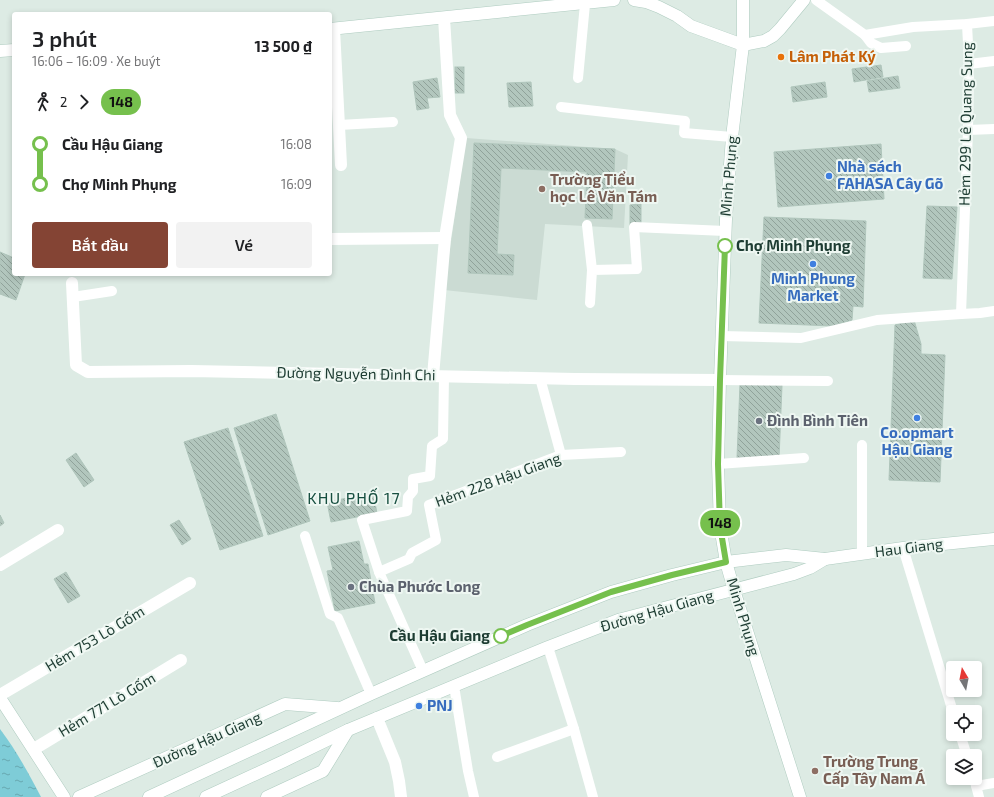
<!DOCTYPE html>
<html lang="vi">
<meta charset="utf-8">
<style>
:root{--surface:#fff;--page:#f2f2f2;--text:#202124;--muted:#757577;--accent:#844434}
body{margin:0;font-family:"Exo 2",sans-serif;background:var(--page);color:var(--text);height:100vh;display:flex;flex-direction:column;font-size:15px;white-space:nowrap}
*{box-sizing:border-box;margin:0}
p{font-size:13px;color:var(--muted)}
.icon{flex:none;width:22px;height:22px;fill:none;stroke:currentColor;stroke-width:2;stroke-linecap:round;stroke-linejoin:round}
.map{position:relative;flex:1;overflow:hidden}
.panel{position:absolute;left:12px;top:12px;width:320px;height:264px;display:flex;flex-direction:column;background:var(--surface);border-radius:4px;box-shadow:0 2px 6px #0003}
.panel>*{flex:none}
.badge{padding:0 8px;border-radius:13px;font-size:14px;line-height:26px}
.needle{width:26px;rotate:350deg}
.controls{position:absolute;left:946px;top:661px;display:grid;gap:8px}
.controls a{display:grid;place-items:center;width:36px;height:36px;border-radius:4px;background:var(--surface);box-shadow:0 2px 6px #0003;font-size:20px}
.map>.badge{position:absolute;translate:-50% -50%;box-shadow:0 0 0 2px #fff}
.legs{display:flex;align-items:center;gap:6px;height:44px;padding:0 20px;font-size:13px}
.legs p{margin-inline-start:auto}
.summary{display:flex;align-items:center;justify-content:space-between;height:68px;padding:0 20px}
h1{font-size:22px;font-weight:600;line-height:30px}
.cta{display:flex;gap:8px;margin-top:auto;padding:8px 20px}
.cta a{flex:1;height:46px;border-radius:4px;background:var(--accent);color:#fff;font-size:16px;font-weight:600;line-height:46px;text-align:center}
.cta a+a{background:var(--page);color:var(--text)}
ul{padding:0 20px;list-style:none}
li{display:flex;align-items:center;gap:14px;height:40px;font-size:15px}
li i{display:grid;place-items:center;width:6px;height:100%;margin:0 5px;background:currentColor}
li i::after{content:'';width:10px;height:10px;margin:-5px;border:3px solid;border-radius:50%;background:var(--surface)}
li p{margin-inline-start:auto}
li:first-child i{background:linear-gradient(#0000 50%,currentColor 0)}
li:last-child i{background:linear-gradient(currentColor 50%,#0000 0)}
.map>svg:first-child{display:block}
.built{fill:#cbdbd3}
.water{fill:url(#water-ripples)}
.building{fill:url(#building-back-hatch);stroke:#afc5bb}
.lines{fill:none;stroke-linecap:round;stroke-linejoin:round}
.secondary-casing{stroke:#afccc0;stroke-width:13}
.lane{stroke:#fff;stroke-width:10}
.street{stroke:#fff;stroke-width:12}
.secondary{stroke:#fff;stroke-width:12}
.line-1-casing{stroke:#fff;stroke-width:9}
.line-1{stroke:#76c04d;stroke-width:6}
.food-dot{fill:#e8710a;stroke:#eef7f2;stroke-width:1.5}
.shop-dot{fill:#3f7fe0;stroke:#eef7f2;stroke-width:1.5}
.education-dot{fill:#8d6e63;stroke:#eef7f2;stroke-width:1.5}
.stop-1-dot{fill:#fff;stroke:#76c04d;stroke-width:2}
.worship-dot{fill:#6b7280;stroke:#eef7f2;stroke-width:1.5}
.labels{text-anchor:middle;stroke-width:4;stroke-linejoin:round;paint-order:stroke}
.food-label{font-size:15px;font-weight:bold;fill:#c56008;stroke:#eef7f2;text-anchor:start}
.street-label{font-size:15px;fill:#1d3c32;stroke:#eef7f2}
.shop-label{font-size:15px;font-weight:bold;fill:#366cbe;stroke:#eef7f2;text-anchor:start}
.education-label{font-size:15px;font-weight:bold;fill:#785e54;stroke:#eef7f2;text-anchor:start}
.stop-label{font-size:15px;font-weight:bold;fill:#1d3c32;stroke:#eef7f2;text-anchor:start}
.worship-label{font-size:15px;font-weight:bold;fill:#5b616d;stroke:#eef7f2;text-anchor:start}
.neighbourhood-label{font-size:16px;letter-spacing:1px;fill:#174f40;stroke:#eef7f2}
</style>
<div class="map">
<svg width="994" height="797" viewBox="0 0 994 797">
<defs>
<pattern id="water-ripples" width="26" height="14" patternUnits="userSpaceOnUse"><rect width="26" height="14" fill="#7eccd7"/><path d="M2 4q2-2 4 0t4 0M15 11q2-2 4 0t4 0" fill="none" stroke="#67a7af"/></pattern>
<pattern id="building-back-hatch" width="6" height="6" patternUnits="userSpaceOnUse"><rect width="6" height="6" fill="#b2c6bd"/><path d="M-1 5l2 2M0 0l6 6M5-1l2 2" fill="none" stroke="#90a29a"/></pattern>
</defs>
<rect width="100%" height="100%" fill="#ddebe4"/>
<path class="built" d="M 466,138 L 615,149 L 628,155 L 624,228 L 545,224 L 537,300 L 444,290 Z"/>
<path class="water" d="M 0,729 C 16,750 29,774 41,797 L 0,797 Z"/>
<g class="building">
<path d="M 881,65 L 883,77 L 854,82 L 852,69 Z"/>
<rect x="455" y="67" width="9" height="26"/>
<path d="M 898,76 L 900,88 L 869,92 L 867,81 Z"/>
<path d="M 437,78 L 440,97 L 427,98 L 429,108 L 417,110 L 413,82 Z"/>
<path d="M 531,82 L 533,106 L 509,107 L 507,83 Z"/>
<path d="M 825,82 L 827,97 L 793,102 L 791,87 Z"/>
<path d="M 474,143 L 615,149 L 612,219 L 585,218 L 587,172 L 501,168 L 497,254 L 514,255 L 513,275 L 468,273 Z"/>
<path d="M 881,144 L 884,199 L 778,207 L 774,152 Z"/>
<path d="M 641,204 L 641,226 L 630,226 L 630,205 Z"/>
<path d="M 927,206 L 957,207 L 952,279 L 923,278 Z"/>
<path d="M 764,217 L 866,221 L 863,307 L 853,306 L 852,320 L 832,326 L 759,323 Z"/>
<path d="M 0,252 L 14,258 L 14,274 L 25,274 L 16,300 L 0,294 Z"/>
<path d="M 914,320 L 921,344 L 921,354 L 945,355 L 940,482 L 889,480 L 895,325 Z"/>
<path d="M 740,384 L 782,385 L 779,459 L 737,458 Z"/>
<path d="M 276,414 L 310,521 L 268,535 L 234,428 Z"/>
<path d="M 228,428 L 263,536 L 220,550 L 184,442 Z"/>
<path d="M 76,453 L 94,480 L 84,487 L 66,460 Z"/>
<path d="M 373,493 L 377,513 L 331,522 L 327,502 Z"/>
<path d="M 0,515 L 4,523 L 0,526 Z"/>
<path d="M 179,520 L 191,539 L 182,545 L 170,525 Z"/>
<path d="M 359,541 L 364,564 L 368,564 L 375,603 L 335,611 L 327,571 L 333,570 L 328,547 Z"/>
<path d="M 66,572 L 80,596 L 68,603 L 54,579 Z"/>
</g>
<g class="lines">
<g class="secondary-casing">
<g id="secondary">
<path d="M 634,0 L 646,2 L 659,7 L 677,16 L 691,26 L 743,45 L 764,41 L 773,36 L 780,29 L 804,0"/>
<path d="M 743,0 L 743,45 L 732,137 L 726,219 L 720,380 L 718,464 L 720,526 L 726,562 L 734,590 L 800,797"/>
<path d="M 330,29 L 614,0"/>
<path d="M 0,51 L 14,50"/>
<path d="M 0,698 L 64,797"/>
<path d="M 79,797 L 285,704 L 337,708"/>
<path d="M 149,797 L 371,694 L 527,625 L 611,592 L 672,575 L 726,562 L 786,555 L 825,559 L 903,548 L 994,539"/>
<path d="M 206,797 L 284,761 L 348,730 L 548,647 L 618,620 L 794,574 L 810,568 L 825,559"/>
<path d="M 267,797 L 323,771 L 348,730"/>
</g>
</g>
<g class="lane">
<path d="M 816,0 L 865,35 L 913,27 L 967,24 L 994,21"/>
<path d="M 865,35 L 871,43 L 881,48 L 906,46"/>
<path d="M 969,64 L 994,61"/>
<path d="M 578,78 L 585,4"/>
<path d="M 561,107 L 685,121 L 684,133 L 732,137"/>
<path d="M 339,125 L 393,122"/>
<path d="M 968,130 L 994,129"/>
<path d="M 587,225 L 592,270"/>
<path d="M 73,297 L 112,291"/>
<path d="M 590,303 L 592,270 L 637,269 L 634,227 L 725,231"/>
<path d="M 961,314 L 968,130 L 969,64 L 967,24"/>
<path d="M 721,336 L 801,338 L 877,320 L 961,314 L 980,313 L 994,311"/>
<path d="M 540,378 L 561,455"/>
<path d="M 720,380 L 828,381"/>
<path d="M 718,464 L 804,458"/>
<path d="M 305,536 L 330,614 L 338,618 L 371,694"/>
<path d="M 903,548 L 953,712"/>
<path d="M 862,554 L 862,445"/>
<path d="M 379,572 L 362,520 L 407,511 L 408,497 L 413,491 L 413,479 L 430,476 L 432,446 L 443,439 L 444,376"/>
<path d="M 548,647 L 574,729 L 593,797"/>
<path d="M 423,671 L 379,572 L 409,559 L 412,553 L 436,540 L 429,505 L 561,455 L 621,452"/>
<path d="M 454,686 L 468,771 L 474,797"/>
<path d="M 960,734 L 967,756"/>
<path d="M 497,757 L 574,729"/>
<path d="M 974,778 L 979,797"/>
<path d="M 976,786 L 994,783"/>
</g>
<g class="street">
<path d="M 334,29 L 341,165"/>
<path d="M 330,239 L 445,238"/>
<path d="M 72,283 L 76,365 L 88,372 L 191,371 L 575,379 L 720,380"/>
<path d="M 433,376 L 445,238 L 461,138 L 450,115 L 444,18"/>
<path d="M 0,565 L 58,530"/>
<path d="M 0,695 L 190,583"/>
<path d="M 377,718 L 395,762 L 399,781 L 401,797"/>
<path d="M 34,749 L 181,660"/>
</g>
<use href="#secondary" class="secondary"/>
</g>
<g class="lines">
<g class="line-1-casing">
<path id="line-1" d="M 501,636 L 527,625 L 611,592 L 672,575 L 726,562 L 720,526 L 718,464 L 720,380 L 725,246"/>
</g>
<use href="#line-1" class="line-1"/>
</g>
<circle class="food-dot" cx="781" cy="57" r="4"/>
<g class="shop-dot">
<circle cx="829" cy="176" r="4"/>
<circle cx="813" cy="264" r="4"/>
<circle cx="917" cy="418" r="4"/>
<circle cx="419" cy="706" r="4"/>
</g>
<g class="education-dot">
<circle cx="542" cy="189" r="4"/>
<circle cx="815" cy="771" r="4"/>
</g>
<g class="stop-1-dot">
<circle cx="725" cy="246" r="7"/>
<circle cx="501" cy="636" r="7"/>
</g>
<g class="worship-dot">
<circle cx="759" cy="421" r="4"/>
<circle cx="351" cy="587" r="4"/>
</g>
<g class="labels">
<g class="food-label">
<text x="789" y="62">Lâm Phát Ký</text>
</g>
<g class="street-label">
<text transform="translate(966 124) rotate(-89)" y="5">Hẻm 299 Lê Quang Sung</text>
<text transform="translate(729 176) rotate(-85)" y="5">Minh Phụng</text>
<text transform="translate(356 374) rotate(1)" y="5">Đường Nguyễn Đình Chi</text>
<text transform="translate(498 480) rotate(-20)" y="5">Hẻm 228 Hậu Giang</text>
<text transform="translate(909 548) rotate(-7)" y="5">Hau Giang</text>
<text transform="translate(657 611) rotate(-16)" y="5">Đường Hậu Giang</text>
<text transform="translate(743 617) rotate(73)" y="5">Minh Phụng</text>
<text transform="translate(95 639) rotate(-31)" y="5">Hẻm 753 Lò Gốm</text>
<text transform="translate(107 705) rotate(-31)" y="5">Hẻm 771 Lò Gốm</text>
<text transform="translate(207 740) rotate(-24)" y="5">Đường Hậu Giang</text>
</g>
<g class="shop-label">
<text x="837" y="172">Nhà sách<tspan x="837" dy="17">FAHASA Cây Gõ</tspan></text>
<text x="813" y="284" text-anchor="middle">Minh Phung<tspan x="813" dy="17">Market</tspan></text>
<text x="917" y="438" text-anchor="middle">Co.opmart<tspan x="917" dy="17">Hậu Giang</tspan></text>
<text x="427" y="711">PNJ</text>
</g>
<g class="education-label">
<text x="550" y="185">Trường Tiểu<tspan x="550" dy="17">học Lê Văn Tám</tspan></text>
<text x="823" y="767">Trường Trung<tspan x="823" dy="17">Cấp Tây Nam Á</tspan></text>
</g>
<g class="stop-label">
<text x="736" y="251">Chợ Minh Phụng</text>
<text x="490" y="641" text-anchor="end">Cầu Hậu Giang</text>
</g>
<g class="worship-label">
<text x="767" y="426">Đình Bình Tiên</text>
<text x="359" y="592">Chùa Phước Long</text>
</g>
<g class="neighbourhood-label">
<text x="354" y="504">KHU PHỐ 17</text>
</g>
</g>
</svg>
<div class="controls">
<a><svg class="needle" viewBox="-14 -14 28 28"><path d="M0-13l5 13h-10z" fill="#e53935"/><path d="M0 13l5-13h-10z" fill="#757577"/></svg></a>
<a><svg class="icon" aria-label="locate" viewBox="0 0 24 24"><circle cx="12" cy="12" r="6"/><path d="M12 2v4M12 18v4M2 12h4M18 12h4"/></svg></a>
<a><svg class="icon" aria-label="layers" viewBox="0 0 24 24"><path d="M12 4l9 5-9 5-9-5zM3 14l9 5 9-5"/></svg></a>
</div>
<b class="badge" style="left:720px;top:523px;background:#76c04d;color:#111">148</b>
<section class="panel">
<div class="summary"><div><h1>3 phút</h1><p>16:06 – 16:09 · Xe buýt</p></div><b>13 500 ₫</b></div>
<div class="legs"><svg class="icon" aria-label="walk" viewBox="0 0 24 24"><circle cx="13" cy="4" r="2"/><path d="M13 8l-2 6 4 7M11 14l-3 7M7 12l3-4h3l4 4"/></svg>2<svg class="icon" aria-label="forward" viewBox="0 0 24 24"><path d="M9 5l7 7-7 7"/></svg><b class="badge" style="background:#76c04d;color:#111">148</b></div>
<ul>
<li><i style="color:#76c04d"></i><b>Cầu Hậu Giang</b><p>16:08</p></li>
<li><i style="color:#76c04d"></i><b>Chợ Minh Phụng</b><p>16:09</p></li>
</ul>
<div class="cta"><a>Bắt đầu</a><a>Vé</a></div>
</section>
</div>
